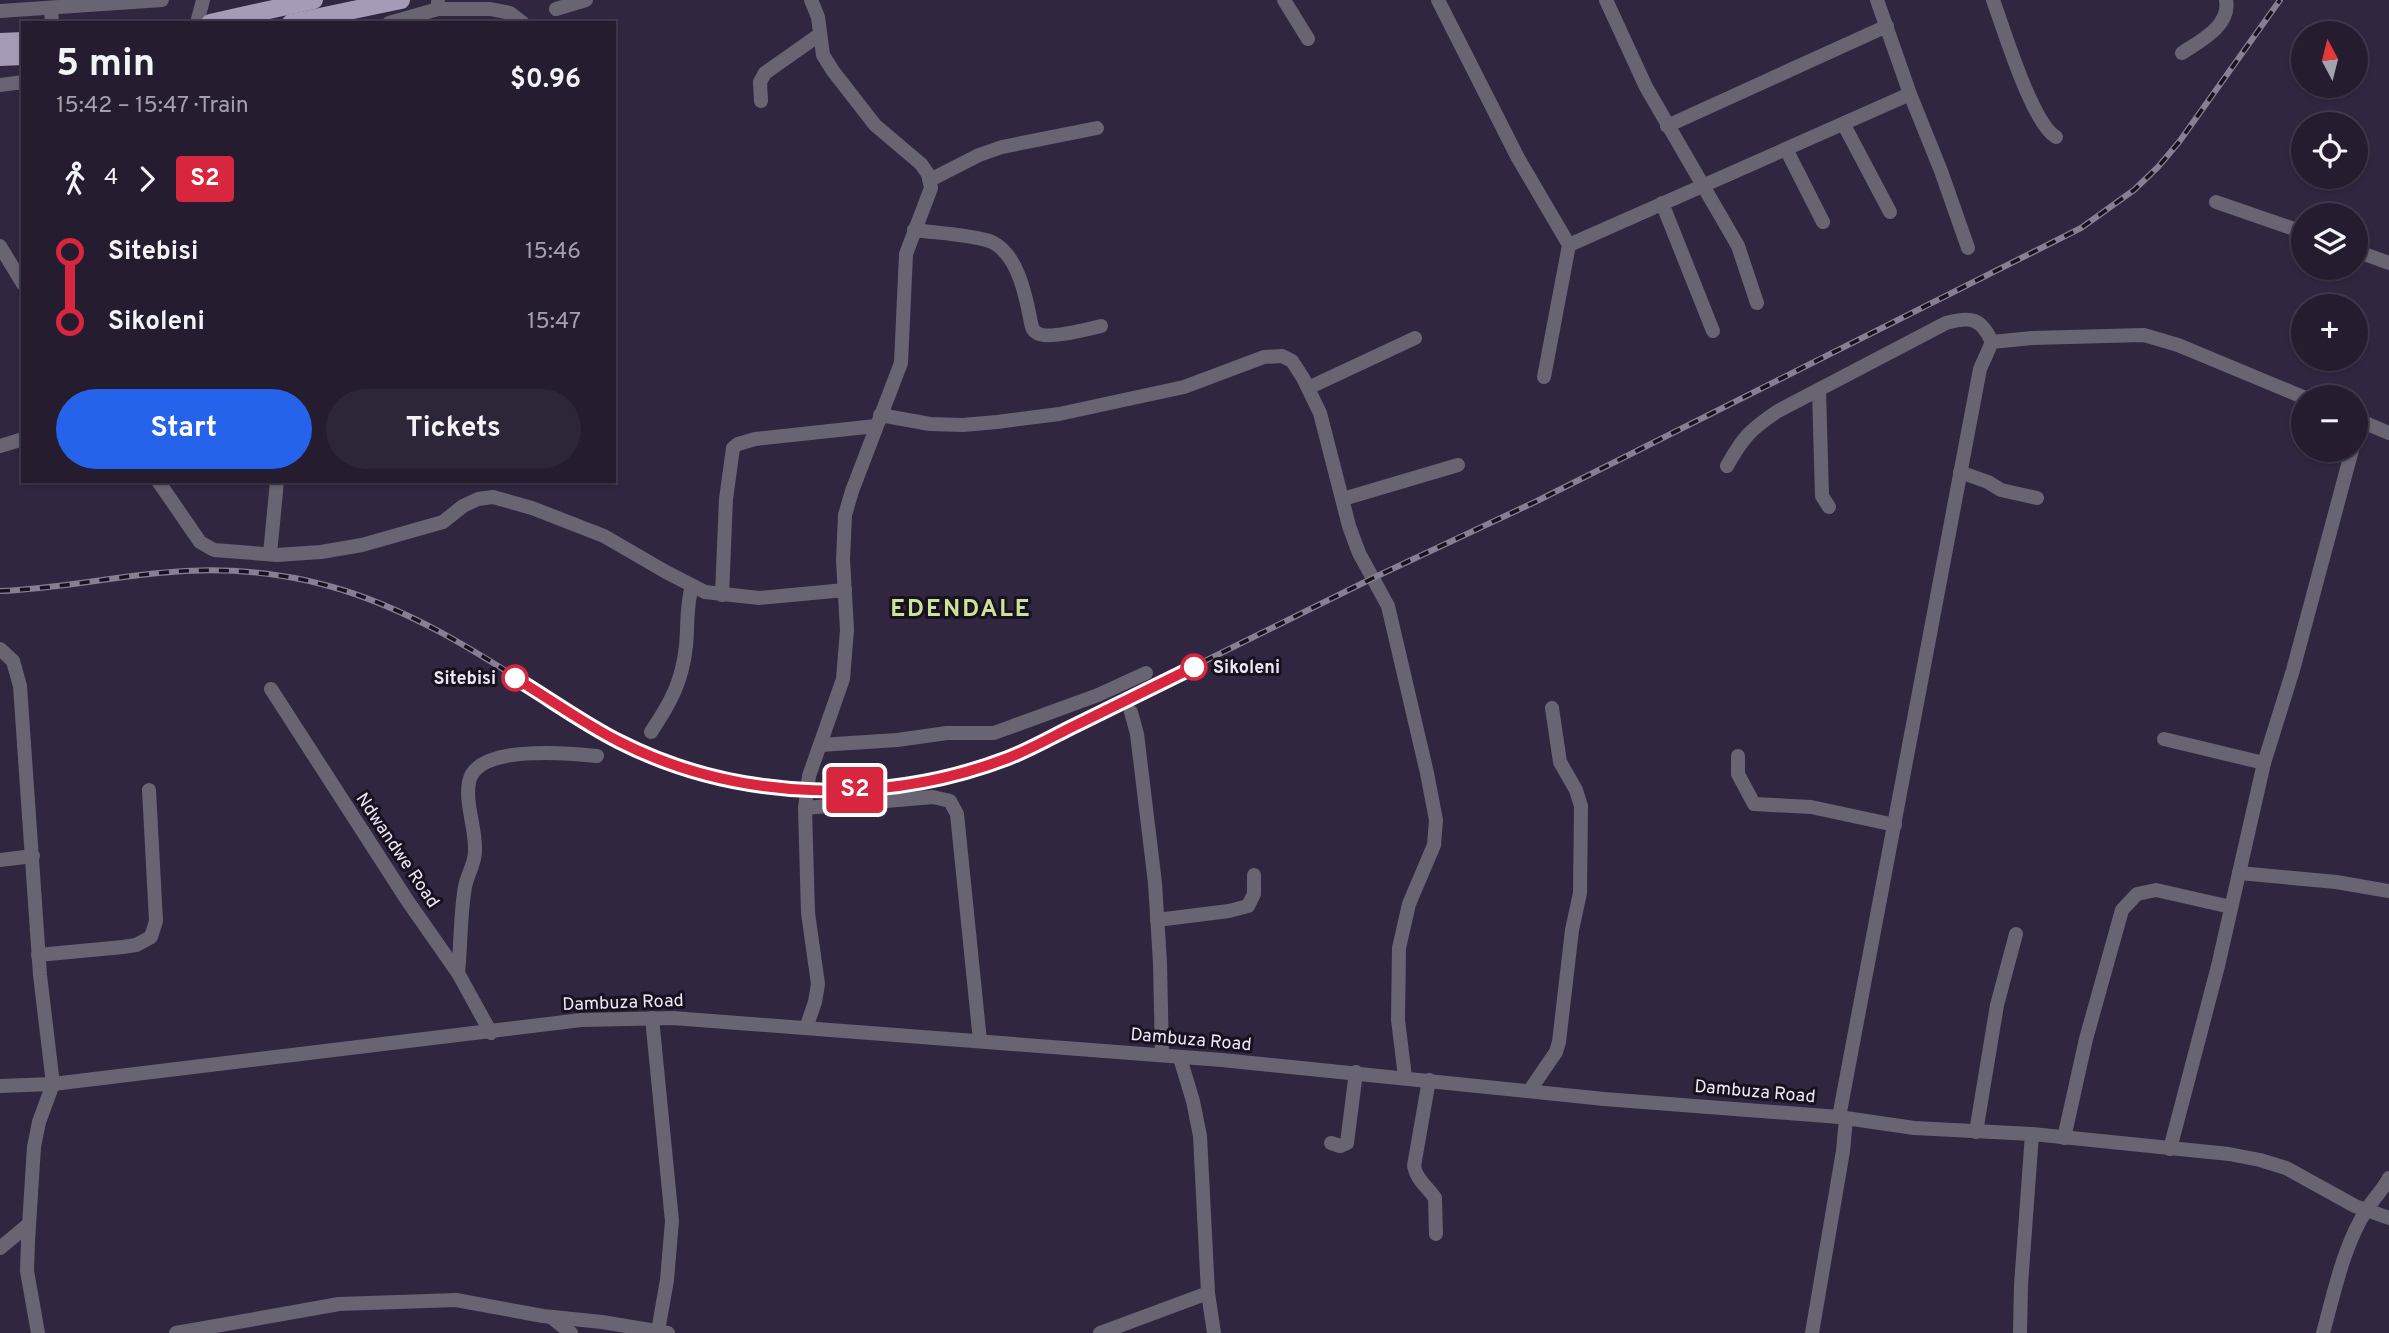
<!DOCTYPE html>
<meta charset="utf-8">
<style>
:root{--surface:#251c30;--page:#2d2538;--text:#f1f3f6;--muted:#a3a1ab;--line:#423a4c;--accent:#2563eb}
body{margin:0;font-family:Overpass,sans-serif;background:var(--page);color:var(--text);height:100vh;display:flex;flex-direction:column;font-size:26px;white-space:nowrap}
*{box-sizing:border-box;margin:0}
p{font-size:23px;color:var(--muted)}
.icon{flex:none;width:38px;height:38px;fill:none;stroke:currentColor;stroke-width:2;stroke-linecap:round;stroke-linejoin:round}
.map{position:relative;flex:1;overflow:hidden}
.drawer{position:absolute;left:21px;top:21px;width:595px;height:462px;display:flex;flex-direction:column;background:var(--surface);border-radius:0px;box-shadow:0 2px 5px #0004,0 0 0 2px var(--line)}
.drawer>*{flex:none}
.badge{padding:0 14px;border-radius:5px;font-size:24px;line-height:46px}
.needle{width:46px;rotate:353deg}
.buttons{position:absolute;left:2291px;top:21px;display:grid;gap:14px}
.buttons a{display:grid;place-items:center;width:77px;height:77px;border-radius:50%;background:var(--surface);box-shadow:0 2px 5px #0004,0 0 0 2px var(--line);font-size:35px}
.map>.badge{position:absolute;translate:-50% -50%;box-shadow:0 0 0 4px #fff}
.legs{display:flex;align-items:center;gap:10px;height:77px;padding:0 35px;font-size:23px}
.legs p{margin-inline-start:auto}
.headline{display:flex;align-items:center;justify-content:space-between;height:119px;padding:0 35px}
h1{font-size:38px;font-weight:700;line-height:52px}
.cta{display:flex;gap:14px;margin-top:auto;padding:14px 35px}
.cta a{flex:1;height:80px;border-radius:42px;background:var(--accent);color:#fff;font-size:28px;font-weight:700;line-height:80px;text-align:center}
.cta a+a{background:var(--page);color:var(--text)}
ul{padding:0 35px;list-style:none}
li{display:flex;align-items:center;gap:24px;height:70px;font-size:26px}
li i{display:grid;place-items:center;width:10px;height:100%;margin:0 9px;background:currentColor}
li i::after{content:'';width:18px;height:18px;margin:-9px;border:5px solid;border-radius:50%;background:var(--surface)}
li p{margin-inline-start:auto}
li:first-child i{background:linear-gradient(#0000 50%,currentColor 0)}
li:last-child i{background:linear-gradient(currentColor 50%,#0000 0)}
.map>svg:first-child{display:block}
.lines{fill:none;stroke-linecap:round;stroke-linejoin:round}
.minor{stroke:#696471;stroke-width:14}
.major{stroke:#a59bb6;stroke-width:18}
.rail-casing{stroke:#877f94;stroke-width:6}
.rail{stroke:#17121e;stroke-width:3.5;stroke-dasharray:10;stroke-linecap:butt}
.line-1-casing{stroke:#fff;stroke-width:16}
.line-1{stroke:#d7263d;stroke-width:10}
.stop-1-dot{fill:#fff;stroke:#d7263d;stroke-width:3.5}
.labels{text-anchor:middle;stroke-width:6;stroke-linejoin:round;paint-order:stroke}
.stop-label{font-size:18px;font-weight:bold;fill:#ede7f8;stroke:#17121e;text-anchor:start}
.street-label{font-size:18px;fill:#ede7f8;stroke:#17121e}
.district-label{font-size:24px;font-weight:bold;letter-spacing:2px;fill:#cce399;stroke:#17121e}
</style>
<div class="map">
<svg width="2389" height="1333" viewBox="0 0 2389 1333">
<rect width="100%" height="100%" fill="#312640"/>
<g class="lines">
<g class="minor">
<path d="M 1284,0 L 1308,39"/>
<path d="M 1438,0 L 1518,158 L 1569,245 L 1544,377"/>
<path d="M 1606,0 L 1646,87 L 1738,246 L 1757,303"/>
<path d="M 1877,0 L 1910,94 L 1941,171 L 1968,248"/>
<path d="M 1993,0 C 2004,30 2032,123 2056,137"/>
<path d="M 51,9 L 52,23"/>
<path d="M 438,9 L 490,9 L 510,13 L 523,23"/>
<path d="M 556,9 L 586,0"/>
<path d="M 0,11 L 162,0"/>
<path d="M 197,23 L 203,0"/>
<path d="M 389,23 L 438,9 L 438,2"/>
<path d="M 2182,53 C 2200,41 2231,26 2226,0"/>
<path d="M 0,85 L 23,82"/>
<path d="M 761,101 L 760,82 L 765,73 L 819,35"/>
<path d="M 1844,125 L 1890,212"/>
<path d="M 1667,126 L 1887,26"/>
<path d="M 1786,149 L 1823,222"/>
<path d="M 930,180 L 979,155 L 1002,147 L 1097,128"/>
<path d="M 2216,202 L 2303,232"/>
<path d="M 1662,203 L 1713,331"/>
<path d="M 914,230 C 937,233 964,234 986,240 C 1017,248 1026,296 1031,323 C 1032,328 1033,331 1037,333 C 1047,340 1088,329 1101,326"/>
<path d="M 1569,245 L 1910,94"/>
<path d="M 0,246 L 23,284"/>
<path d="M 2356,251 L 2389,263"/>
<path d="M 1308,388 L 1415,338"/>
<path d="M 1819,390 L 1822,496 L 1829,507"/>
<path d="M 880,415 L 930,424 L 963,425 L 997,422 L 1059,414 L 1184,387 L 1264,357 L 1282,356 L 1292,361 L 1303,378 L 1320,413 L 1349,526 L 1359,553 L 1388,606 L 1427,773 L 1436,820 L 1434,845 L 1409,904 L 1399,948 L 1398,1020 L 1405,1077"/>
<path d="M 2356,419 L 2389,433"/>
<path d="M 2356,435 L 2359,421"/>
<path d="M 0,446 L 23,439"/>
<path d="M 1727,466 C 1743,437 1751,429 1778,411 L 1946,323 C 1971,316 1981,318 1992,342"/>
<path d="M 1960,472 L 1988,482 L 2001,490 L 2037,498"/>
<path d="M 158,481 L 200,542 L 214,550 L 277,555 L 321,552 L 362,545 L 443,522 L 463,506 L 478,499 L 493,497 L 532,508 L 604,536 L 666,572 L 705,592 L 759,598 L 845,590"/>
<path d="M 1343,499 L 1458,465"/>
<path d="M 270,554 L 277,481"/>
<path d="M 722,595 L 726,499 L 733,448 L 738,444 L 755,439 L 876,426"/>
<path d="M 0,649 L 13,661 L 20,686 L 40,975 L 53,1084 L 39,1122 L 34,1147 L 28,1241 L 27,1271 L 38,1333"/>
<path d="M 271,689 L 407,900 L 458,973 L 491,1033"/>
<path d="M 1131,712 L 1137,734 L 1155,883 L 1160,963 L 1162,1055"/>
<path d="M 651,732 C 671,702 682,682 686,646 C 688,626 686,606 692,586"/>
<path d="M 2164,739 L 2264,763"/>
<path d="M 820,745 L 897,740 L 947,733 L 994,733 L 1098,695 L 1146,673"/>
<path d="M 1738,756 L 1738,774 L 1754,804 L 1811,807 L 1895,825"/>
<path d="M 805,808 L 933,797 L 950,801 L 957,814 L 980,1041"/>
<path d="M 0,860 L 33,856"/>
<path d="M 2239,873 L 2336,882 L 2389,891"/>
<path d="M 1157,920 L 1229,911 L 1248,906 L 1254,894 L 1254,875"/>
<path d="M 38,955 L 123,947 L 136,945 L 151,937 L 156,921 L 149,790"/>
<path d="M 458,973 C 461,945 460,915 465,887 C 467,875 475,864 475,851 C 476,828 465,805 469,782 C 476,744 569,753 597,756"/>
<path d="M 652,1018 L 672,1221 L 667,1280 L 658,1331"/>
<path d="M 806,1028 L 815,1002 L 818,984 L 808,913 L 805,808 L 809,776 L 843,679 L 847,630 L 843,560 L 845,515 L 852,491 L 901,363 L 906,254 L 931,188 L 928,174 L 921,164 L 875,125 L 833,71 L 823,55 L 818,17 L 811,0"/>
<path d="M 1180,1058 L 1193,1101 L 1200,1136 L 1208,1293 L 1214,1333"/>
<path d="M 1429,1080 L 1414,1166 C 1417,1181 1427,1186 1435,1198 L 1436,1234"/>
<path d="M 0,1086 L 53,1084 L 581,1020 L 673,1018 L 1222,1060 L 1604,1099 L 1839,1117 L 1914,1128 L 2032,1134 L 2229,1154 L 2260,1160 L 2286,1168 L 2355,1206 L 2389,1218"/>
<path d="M 1530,1090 L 1556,1052 L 1559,1042 L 1572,930 L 1580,893 L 1581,806 L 1576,790 L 1560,762 L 1552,708"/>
<path d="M 1839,1117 L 1969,427 L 1980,369 L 1992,342 L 2032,338 L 2144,335 L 2178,345 L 2303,397"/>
<path d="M 1976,1132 L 1997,1005 L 2016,934"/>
<path d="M 2064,1138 L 2086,1039 L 2122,910 L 2137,894 L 2156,890 L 2231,907"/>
<path d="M 1331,1143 L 1340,1146 L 1347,1143 L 1356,1072"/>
<path d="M 2170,1149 L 2218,966 L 2264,763 L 2293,670 L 2352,450"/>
<path d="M 0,1248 L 29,1224"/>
<path d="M 551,1317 L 571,1333"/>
<path d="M 176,1333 L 339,1304 L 456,1300 L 543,1316 L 602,1322 L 668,1333"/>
<path d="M 1100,1333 L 1208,1293"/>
<path d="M 1812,1333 L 1843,1151 L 1846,1119"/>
<path d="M 2020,1333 L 2021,1285 L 2032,1134"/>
<path d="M 2323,1333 C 2334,1293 2344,1244 2367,1209 C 2374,1198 2383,1190 2389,1178"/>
</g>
<g class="major">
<path d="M 210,23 L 314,0"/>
<path d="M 291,23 L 401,0"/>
<path d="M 0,42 L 23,41"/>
<path d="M 0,57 L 23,56"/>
</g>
<g class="rail-casing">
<path id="rail" d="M 0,591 C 53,589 106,578 159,573 C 216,567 274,571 329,586 C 435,615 523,685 616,740 C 638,753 665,762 690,769 C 800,802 903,794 1010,757 L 1373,578 L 1537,501 L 2081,228 L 2134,190 L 2158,167 L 2179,142 L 2280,0"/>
</g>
<use href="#rail" class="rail"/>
</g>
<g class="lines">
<g class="line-1-casing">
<path id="line-1" d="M 515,678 C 550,699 584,724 620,742 C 738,802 885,805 1008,758 C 1029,750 1050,738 1070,728 C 1112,707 1153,687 1194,667"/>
</g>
<use href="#line-1" class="line-1"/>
</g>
<g class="stop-1-dot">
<circle cx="1194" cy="667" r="12"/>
<circle cx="515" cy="678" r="12"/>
</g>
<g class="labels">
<g class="stop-label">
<text x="1213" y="673">Sikoleni</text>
<text x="496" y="684" text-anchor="end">Sitebisi</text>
</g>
<g class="street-label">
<text transform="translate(398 850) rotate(56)" y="6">Ndwandwe Road</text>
<text transform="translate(623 1002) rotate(-2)" y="6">Dambuza Road</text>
<text transform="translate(1191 1039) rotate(5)" y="6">Dambuza Road</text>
<text transform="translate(1755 1091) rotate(5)" y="6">Dambuza Road</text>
</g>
<g class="district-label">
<text x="961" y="616">EDENDALE</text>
</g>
</g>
</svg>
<div class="buttons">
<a><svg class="needle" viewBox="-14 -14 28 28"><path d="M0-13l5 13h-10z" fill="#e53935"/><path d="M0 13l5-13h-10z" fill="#a3a1ab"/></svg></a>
<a><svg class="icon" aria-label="locate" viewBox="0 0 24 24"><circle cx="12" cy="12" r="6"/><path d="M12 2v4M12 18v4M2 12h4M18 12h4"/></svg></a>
<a><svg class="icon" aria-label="layers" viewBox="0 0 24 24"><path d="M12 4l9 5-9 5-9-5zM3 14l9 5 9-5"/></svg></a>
<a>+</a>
<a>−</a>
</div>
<b class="badge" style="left:855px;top:790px;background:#d7263d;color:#fff">S2</b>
<section class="drawer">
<div class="headline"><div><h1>5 min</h1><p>15:42 – 15:47 · Train</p></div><b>$0.96</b></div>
<div class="legs"><svg class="icon" aria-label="walk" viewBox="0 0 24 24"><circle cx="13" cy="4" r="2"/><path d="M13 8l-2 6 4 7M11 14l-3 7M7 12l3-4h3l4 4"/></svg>4<svg class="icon" aria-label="forward" viewBox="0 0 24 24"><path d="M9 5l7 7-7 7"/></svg><b class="badge" style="background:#d7263d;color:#fff">S2</b></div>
<ul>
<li><i style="color:#d7263d"></i><b>Sitebisi</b><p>15:46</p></li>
<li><i style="color:#d7263d"></i><b>Sikoleni</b><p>15:47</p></li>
</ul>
<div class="cta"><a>Start</a><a>Tickets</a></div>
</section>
</div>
